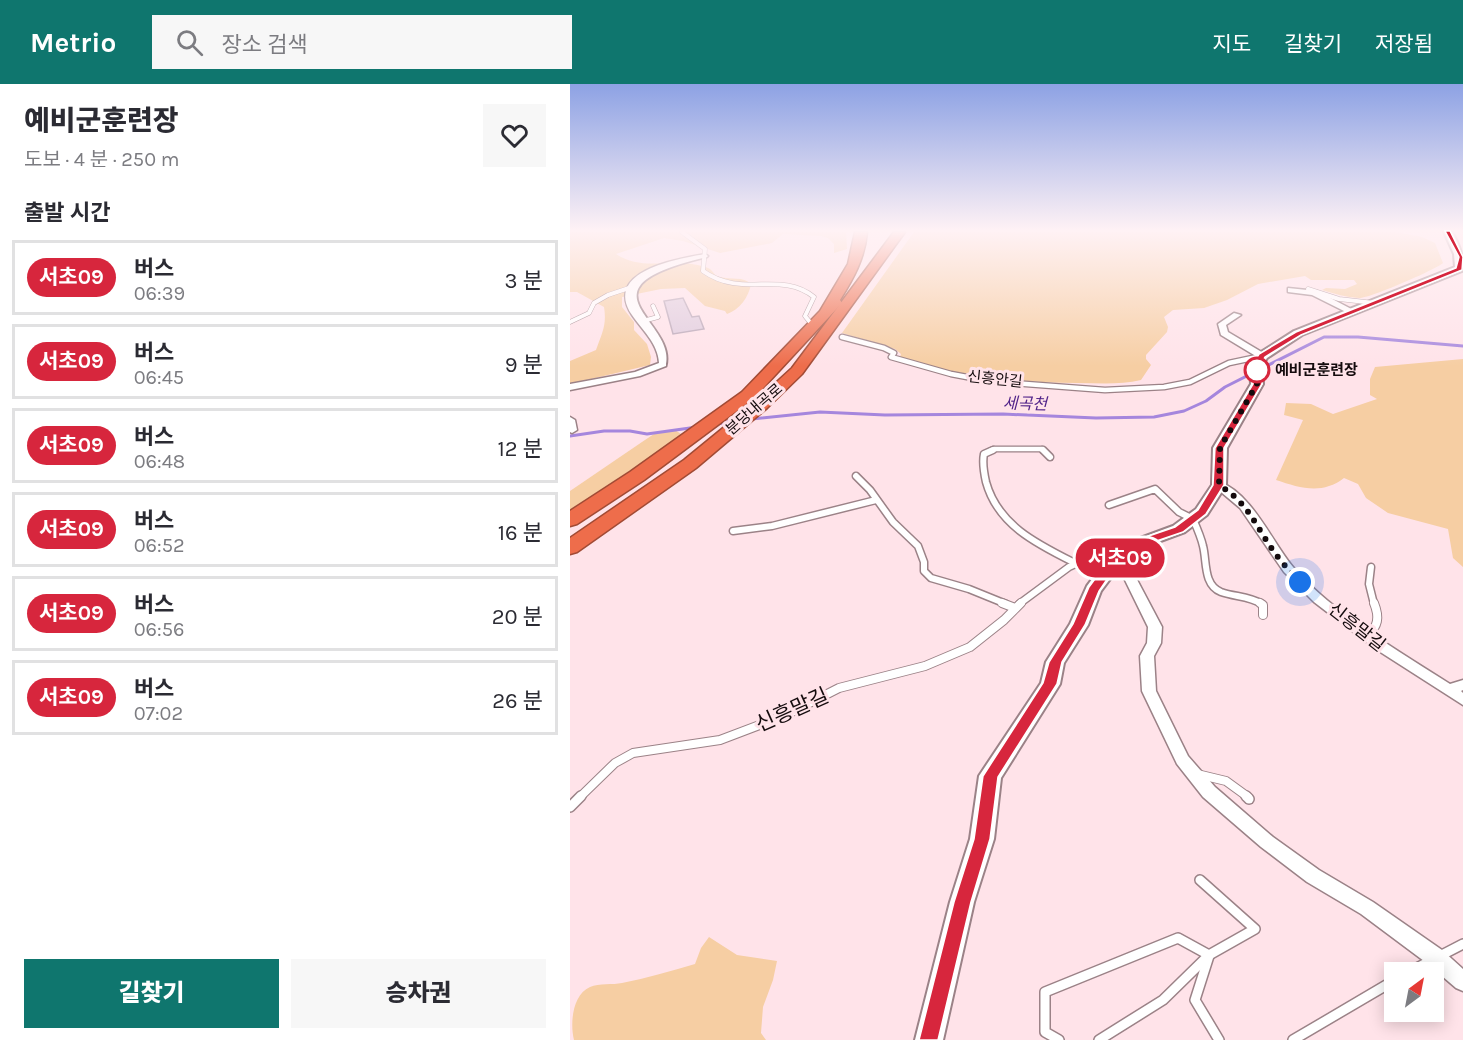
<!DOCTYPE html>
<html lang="ko">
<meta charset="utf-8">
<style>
:root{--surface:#fff;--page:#f7f7f7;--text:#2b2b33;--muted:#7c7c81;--line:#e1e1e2;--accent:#0f766e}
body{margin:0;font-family:Karla,"Noto Sans KR",sans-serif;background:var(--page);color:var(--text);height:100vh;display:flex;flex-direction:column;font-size:22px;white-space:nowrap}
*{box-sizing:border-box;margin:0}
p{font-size:20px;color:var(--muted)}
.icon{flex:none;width:33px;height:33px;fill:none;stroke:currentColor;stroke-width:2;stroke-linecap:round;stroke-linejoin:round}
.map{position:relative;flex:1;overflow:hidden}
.details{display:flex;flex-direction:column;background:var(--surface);width:570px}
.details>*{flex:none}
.badge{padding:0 12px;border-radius:20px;font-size:21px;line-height:39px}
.needle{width:39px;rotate:32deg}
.controls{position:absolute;left:814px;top:878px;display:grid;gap:12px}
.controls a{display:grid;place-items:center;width:60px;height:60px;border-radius:0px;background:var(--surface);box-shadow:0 3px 15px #0003;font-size:30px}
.you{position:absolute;width:30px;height:30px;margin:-15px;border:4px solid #fff;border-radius:50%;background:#1a73e8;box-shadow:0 0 0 9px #1a73e833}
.map>.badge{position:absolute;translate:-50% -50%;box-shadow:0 0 0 3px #fff}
h2{padding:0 24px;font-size:22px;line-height:54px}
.round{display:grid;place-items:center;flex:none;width:63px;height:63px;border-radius:0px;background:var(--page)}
.head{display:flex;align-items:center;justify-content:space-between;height:102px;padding:0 24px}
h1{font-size:28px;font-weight:800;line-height:45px}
.cta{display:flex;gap:12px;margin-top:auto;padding:12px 24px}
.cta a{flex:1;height:69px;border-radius:0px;background:var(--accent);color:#fff;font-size:24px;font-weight:800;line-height:69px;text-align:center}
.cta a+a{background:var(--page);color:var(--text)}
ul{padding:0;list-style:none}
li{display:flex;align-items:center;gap:18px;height:75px;margin:0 12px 9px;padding:0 12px;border:3px solid var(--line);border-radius:0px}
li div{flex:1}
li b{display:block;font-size:22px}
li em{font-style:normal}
li .badge{min-width:66px;font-weight:700;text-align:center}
header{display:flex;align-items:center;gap:36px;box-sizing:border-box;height:84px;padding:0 30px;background:var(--accent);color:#fff}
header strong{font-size:28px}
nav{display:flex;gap:33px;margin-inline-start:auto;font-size:21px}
.search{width:420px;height:54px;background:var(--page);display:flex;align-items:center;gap:15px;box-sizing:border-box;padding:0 21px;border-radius:0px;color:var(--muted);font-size:22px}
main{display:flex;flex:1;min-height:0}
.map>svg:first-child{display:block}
.green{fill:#f6cea3}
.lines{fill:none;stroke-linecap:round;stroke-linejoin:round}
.stream{stroke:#a586dd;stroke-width:3}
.building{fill:#e1cdde;stroke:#bba8b8;stroke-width:1.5}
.lane-far4-casing{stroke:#9b8287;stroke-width:5}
.lane-far3-casing{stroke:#9b8287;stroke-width:7}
.lane-far2-casing{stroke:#9b8287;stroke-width:9}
.lane-far1-casing{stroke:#9b8287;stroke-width:10}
.lane-casing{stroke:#9b8287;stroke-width:12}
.street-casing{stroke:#9b8287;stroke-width:3}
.secondary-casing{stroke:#9b8287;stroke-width:4}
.highway-casing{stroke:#a24b35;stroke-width:3}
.lane-far4{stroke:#fff;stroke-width:4}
.lane-far3{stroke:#fff;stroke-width:4.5}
.lane-far2{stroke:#fff;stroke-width:6}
.lane-far1{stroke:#fff;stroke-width:8}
.lane{stroke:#fff;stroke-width:9}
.street{fill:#fff;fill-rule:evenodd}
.secondary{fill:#fff;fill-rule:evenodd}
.highway{fill:#ee6d4b;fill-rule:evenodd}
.line{fill:#d7263d;stroke:#fff;stroke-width:1.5}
.walk{stroke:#140b0d;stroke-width:6;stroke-dasharray:0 10.8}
.stop-dot{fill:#fff;stroke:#d7263d;stroke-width:3}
.labels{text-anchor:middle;stroke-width:6;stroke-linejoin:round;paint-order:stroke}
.far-stop-label{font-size:15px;font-weight:bold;fill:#140b0d;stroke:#ffe3e9;text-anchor:start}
.far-street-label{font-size:15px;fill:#140b0d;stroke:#ffe3e9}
.far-water-label{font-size:16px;font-style:italic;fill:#512389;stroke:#ffe3e9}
.street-label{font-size:18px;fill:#140b0d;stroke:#ffe3e9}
.near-street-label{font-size:21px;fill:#140b0d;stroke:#ffe3e9}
</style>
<header>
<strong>Metrio</strong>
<div class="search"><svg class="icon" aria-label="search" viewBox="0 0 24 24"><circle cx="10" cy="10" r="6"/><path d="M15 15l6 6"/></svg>장소 검색</div>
<nav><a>지도</a><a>길찾기</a><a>저장됨</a></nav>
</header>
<main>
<section class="details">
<div class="head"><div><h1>예비군훈련장</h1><p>도보 · 4 분 · 250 m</p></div><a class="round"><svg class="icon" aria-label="heart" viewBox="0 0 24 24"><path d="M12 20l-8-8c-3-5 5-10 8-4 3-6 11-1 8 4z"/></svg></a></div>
<h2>출발 시간</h2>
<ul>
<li><span class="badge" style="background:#d7263d;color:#fff">서초09</span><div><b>버스</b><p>06:39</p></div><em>3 분</em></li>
<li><span class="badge" style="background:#d7263d;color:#fff">서초09</span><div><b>버스</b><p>06:45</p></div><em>9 분</em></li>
<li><span class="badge" style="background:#d7263d;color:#fff">서초09</span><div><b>버스</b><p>06:48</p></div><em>12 분</em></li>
<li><span class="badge" style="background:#d7263d;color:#fff">서초09</span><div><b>버스</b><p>06:52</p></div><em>16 분</em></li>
<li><span class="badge" style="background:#d7263d;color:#fff">서초09</span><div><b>버스</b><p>06:56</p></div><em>20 분</em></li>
<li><span class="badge" style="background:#d7263d;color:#fff">서초09</span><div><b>버스</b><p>07:02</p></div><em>26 분</em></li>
</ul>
<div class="cta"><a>길찾기</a><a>승차권</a></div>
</section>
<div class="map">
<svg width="893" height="956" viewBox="0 0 893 956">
<rect width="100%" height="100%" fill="#ffe3e9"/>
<g class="green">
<path d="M 0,148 L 276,148 L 277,165 L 264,169 L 264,160 L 258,154 L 251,152 L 213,150 L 202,159 L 150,169 L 113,157 L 94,154 L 46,170 C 70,186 94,176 122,180 C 127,181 135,182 140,185 C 144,188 144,192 150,193 C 161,196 173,192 181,200 C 179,213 169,226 157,230 L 155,227 L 135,222 L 115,204 L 91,205 L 52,213 L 52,223 L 64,238 L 64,246 L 77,260 L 81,273 L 80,281 L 0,300 L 0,277 L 26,266 C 32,249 37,241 34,223 L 7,208 L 0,208 Z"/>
<path d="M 344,148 L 826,148 L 852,153 L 865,159 L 873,179 C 865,186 798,215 789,214 C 776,213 765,210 752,206 L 756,204 L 775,205 L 787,200 L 784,196 L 741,196 L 735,192 L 688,200 L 657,216 L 634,224 L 603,226 L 594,233 L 598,243 L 597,248 L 576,271 L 576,275 L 581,281 L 571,296 C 550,301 528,299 507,299 C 447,298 387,293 330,273 L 331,270 L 325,265 L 272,249 Z"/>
<path d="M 893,275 L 893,483 L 883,474 L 878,445 L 818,429 L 796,414 L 788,400 L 774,394 C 752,411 730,404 706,396 L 733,336 L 714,331 L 716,319 L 741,320 L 763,330 L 807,315 L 800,311 L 800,295 L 805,283 Z"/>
<path d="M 105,346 L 114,352 L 0,426 L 0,407 L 72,358 L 84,350 Z"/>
<path d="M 139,853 L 167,871 L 207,877 L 203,896 L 193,923 L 191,949 L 196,956 L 4,956 C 0,940 2,911 20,903 C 29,899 43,901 52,899 C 77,894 101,887 125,880 L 131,864 Z"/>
</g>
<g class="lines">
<g class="stream">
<path d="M 182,335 L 250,328 L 315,331 L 433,330 L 526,334 L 584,333 L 614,327 L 636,317 L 655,303 L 754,253 L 788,253 L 893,262"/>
<path d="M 146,340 L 165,337"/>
<path d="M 0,352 L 34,347 L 60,347 L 77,350 L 127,343"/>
</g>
</g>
<path class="building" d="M 113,214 L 122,233 L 129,232 L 134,245 L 103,250 L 94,217 Z"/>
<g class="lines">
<g class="lane-far4-casing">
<g id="lane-far4">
<path d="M 112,148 L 135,165 L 133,187 C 173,215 210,186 244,213 L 235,232 L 239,237"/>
<path d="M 738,205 L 769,215 L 804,219"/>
<path d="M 73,237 L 88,233 L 83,222"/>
<path d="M 0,238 L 19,229 L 24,219 L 38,211 L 62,203"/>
</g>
</g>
<g class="lane-far3-casing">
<g id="lane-far3">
<path d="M 272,253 L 314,264 L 324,269 L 321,273 L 381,290 L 418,297 L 535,306 L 594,303 L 620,298 L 659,279 L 692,272"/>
<path d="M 420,367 L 424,365 L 472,365 L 474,367"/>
</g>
</g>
<g class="lane-far2-casing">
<g id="lane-far2">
<path d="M 423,366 L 414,370 C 412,379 414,389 416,398 C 428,442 469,461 507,480"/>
<path d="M 473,366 L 480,373"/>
<path d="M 286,392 L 300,406 L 323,438 L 348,462 L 354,478 L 354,487 L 361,494 L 399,505 L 436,520"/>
<path d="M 539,421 L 585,405 L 609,428 L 623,435 C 627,444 631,453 633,462 C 637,477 633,501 651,508 C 665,513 679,512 692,520"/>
<path d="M 163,447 L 202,442 L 306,416"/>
<path d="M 801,483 L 799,500 L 804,520"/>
<path d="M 449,520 L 499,483 L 542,463 L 554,471"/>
</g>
</g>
<g class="lane-far1-casing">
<g id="lane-far1">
<path d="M 432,519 L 445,524"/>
<path d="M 690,519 L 693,521 L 693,531"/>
<path d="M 797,553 C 808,542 810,534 804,519"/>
<path d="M 627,690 L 656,697 L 678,713"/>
<path d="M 10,713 L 45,679 L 63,669 L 150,656 L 216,631 L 269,604 L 355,582 L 400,563 L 434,536 L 451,519"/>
</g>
</g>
<g class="lane-casing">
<g id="lane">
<path d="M 676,712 L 679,715"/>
<path d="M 0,723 L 11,712"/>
<path d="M 639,872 L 625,916 L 649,956"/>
<path d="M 839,888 L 893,860"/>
<path d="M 489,956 L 475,948 L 475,908 L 608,854 L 639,871"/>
<path d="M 529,956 L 593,916 L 639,871 L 685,845 L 630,796"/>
<path d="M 723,956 L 825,896"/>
</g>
</g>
<g class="street-casing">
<g id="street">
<path d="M 135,170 L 138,172 L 137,173 C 0,205 108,236 96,282 L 70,292 L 0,306 L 0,300 L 65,288 L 89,279 C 88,259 72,246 62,231 C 33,187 107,175 135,170 Z"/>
<path d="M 718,204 L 747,207 L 787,228 L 780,230 L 742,211 L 718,208 Z"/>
<path d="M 664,229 L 671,231 L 656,241 L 658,248 L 695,270 L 695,274 L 689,274 L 651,251 L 648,240 Z"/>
<path d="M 0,333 L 5,336 L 7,346 L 2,349 L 0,348 Z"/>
<path d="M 649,398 C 681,408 702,458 723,483 C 762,529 829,567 880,600 L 893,596 L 893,606 L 891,607 L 893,609 L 893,621 L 804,564 L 744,518 L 714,488 L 670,424 L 645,403 L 644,401 Z"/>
<path d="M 554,467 L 560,471 L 564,490 L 592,543 L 591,559 L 584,572 L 586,607 L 618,672 L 645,703 L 703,753 L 749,786 L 803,818 L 872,866 L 893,885 L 893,907 L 886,904 L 858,880 L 791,830 L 737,798 L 691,763 L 633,713 L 607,680 L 572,607 L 570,572 L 577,559 L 578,543 L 552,490 L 548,471 Z"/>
</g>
</g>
<g class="secondary-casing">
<path id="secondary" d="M 874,148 L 882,148 C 890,162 893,171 892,187 L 732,251 L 697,274 L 692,282 L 693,300 L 657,364 L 656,401 L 637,431 L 615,448 L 577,462 L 546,487 L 531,507 L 518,541 L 494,579 L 490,600 L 431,694 L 424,755 L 404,818 L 373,956 L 345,956 L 380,818 L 400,755 L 409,692 L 471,599 L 476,578 L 500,540 L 517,502 L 534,479 L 565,456 L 603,442 L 626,425 L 642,401 L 643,364 L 681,300 L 680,282 L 688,270 L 724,247 L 885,183 L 884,170 Z"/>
</g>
<g class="highway-casing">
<g id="highway">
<path d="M 285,148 L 297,148 C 295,174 283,195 270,216 L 272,219 L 184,314 L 74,396 L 7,440 L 0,442 L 0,427 L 60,388 L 172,308 L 250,227 L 278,180 Z"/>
<path d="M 324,148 L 335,148 L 232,290 L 197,324 L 126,384 L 7,468 L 0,470 L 0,454 L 114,376 L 185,318 L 222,284 Z"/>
</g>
</g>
<use href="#lane-far4" class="lane-far4"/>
<use href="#lane-far3" class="lane-far3"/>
<use href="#lane-far2" class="lane-far2"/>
<use href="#lane-far1" class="lane-far1"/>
<use href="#lane" class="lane"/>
<use href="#street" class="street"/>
<use href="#secondary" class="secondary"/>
<use href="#highway" class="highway"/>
</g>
<linearGradient id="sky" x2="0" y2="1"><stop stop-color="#8da2e4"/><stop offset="0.52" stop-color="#fff2f5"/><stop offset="1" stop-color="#fff2f5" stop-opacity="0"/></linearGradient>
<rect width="893" height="282" fill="url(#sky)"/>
<path class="line" d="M 875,147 L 880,147 L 893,173 L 892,186 L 731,251 L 695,273 L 690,282 L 692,300 L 654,364 L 654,401 L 636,430 L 613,448 L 575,461 L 544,485 L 529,507 L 515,541 L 492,578 L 487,600 L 428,693 L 420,755 L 401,818 L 368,956 L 349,956 L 384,818 L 404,755 L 413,692 L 473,599 L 479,578 L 503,540 L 519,503 L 536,480 L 567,456 L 605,443 L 628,426 L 643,401 L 645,364 L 683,300 L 682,282 L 689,270 L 726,248 L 886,184 L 889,173 Z"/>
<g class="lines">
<path class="walk" d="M 687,286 L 686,282 L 687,300 L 650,364 L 649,401 C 678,419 684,439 702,465 C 710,477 720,487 730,498"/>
</g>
<circle class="stop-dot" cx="687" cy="286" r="12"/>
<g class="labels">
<g class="far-stop-label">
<text x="705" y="291">예비군훈련장</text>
</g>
<g class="far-street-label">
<text transform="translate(425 295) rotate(6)" y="5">신흥안길</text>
<text transform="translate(184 325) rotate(-41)" y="5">분당내곡로</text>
</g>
<g class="far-water-label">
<text transform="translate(455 319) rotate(1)" y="6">세곡천</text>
</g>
<g class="street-label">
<text transform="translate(787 543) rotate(38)" y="6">신흥말길</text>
</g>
<g class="near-street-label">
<text transform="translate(222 626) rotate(-24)" y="7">신흥말길</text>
</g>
</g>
</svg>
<div class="controls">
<a><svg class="needle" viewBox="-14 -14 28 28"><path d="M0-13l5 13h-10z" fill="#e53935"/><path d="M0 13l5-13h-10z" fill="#7c7c81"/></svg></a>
</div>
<div class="you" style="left:730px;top:498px"></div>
<b class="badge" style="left:550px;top:474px;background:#d7263d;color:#fff">서초09</b>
</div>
</main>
